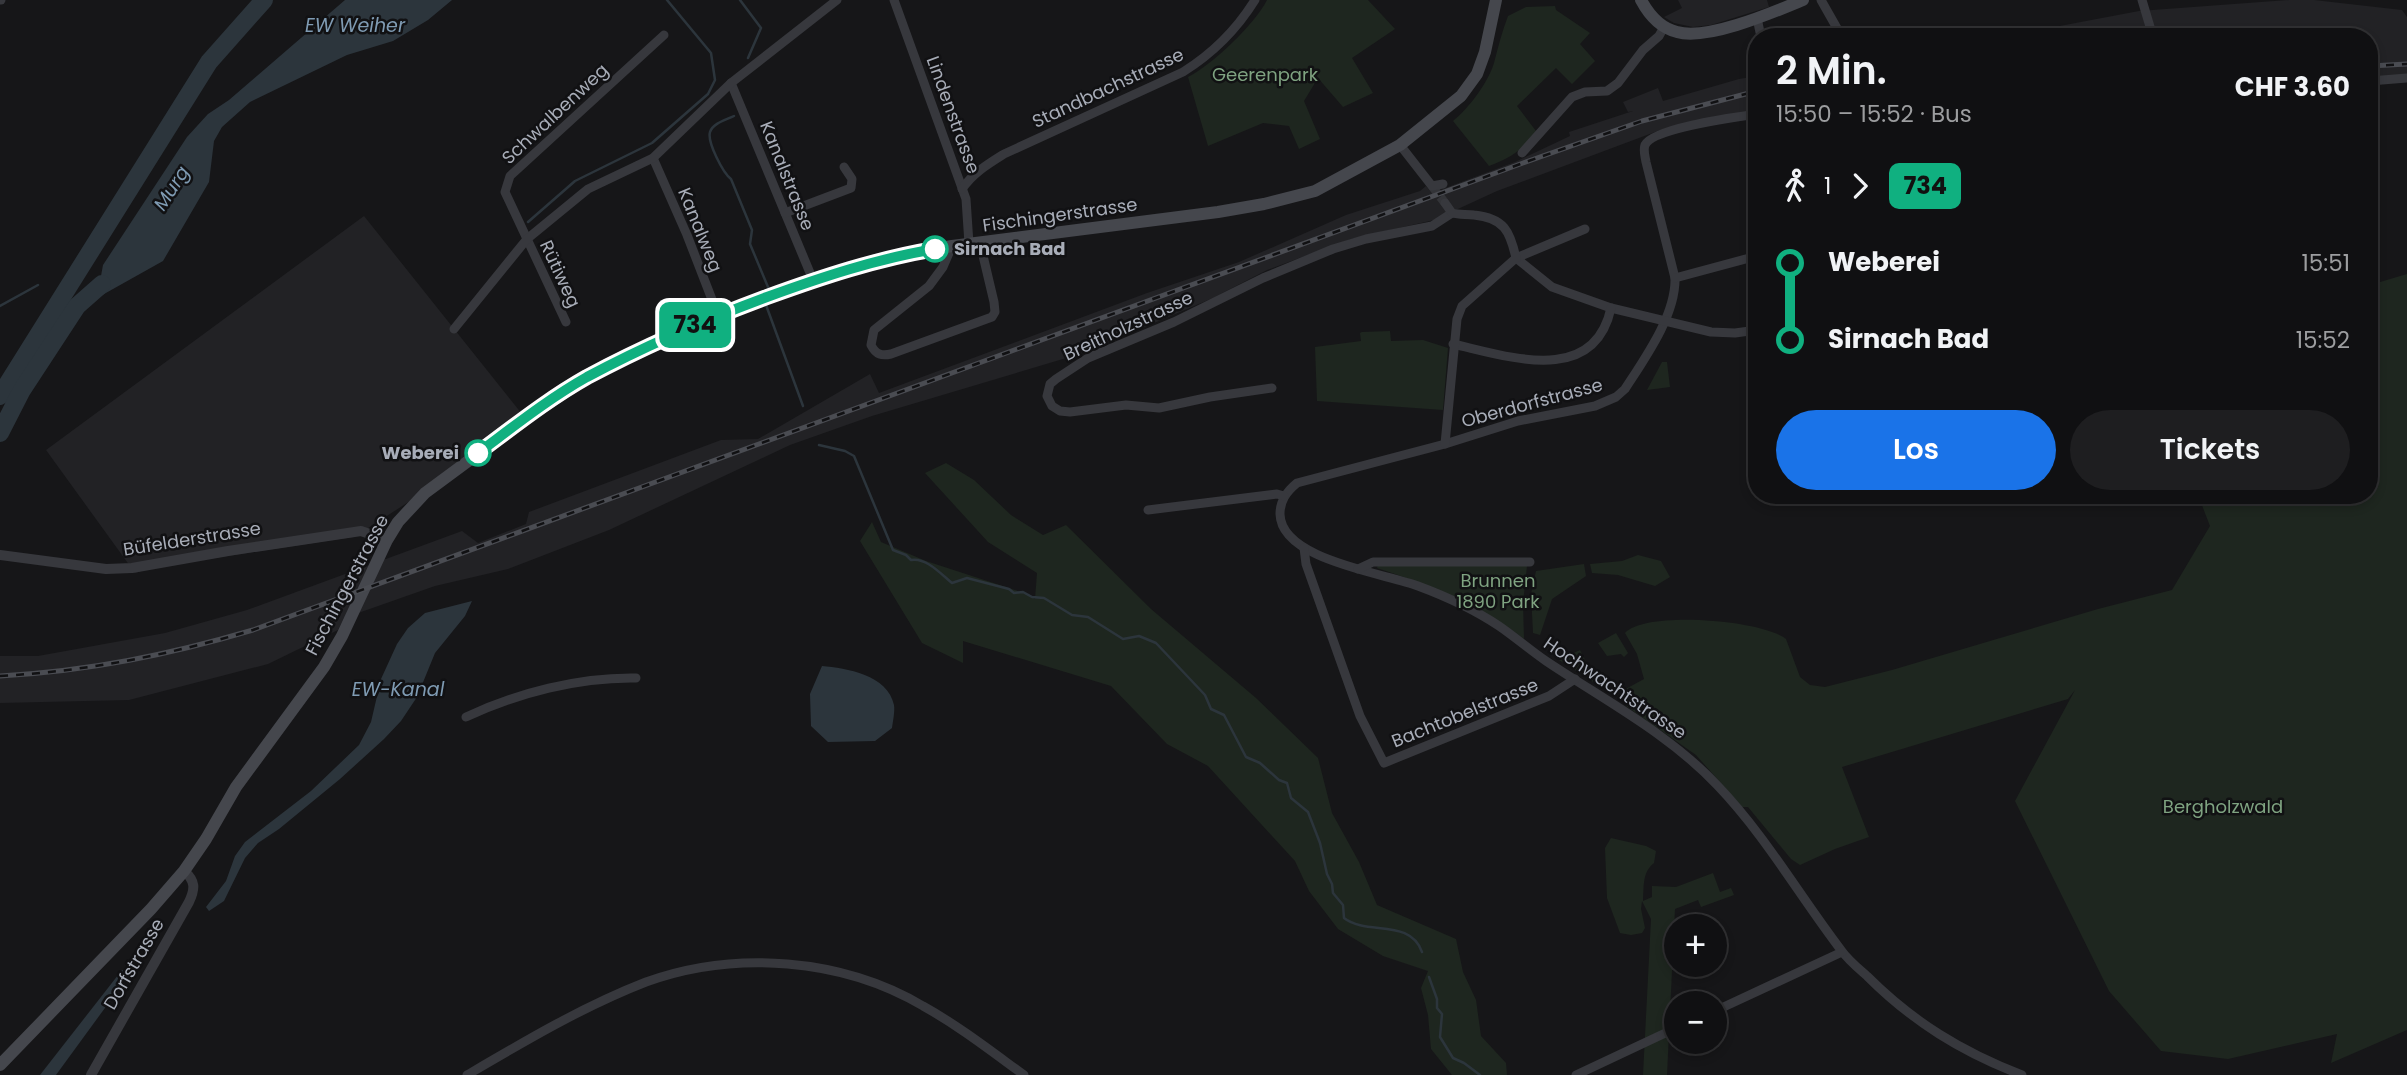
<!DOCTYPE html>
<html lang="de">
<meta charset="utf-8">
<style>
:root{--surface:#101012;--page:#1e1e20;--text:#f1f3f6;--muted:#9c9d9f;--line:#303032;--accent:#1a73e8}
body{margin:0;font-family:Poppins,sans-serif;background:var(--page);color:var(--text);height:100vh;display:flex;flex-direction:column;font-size:26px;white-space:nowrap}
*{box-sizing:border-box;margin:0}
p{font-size:23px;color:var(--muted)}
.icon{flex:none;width:38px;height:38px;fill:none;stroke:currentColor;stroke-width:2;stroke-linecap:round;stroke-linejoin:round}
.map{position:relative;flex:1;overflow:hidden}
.side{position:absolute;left:1748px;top:28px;width:630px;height:476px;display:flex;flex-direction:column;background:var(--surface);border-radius:28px;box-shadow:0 4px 10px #0003,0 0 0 2px var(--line)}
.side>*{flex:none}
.badge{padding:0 14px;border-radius:10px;font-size:24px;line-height:46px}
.controls{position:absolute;left:1664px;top:914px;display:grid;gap:14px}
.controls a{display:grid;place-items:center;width:63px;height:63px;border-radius:50%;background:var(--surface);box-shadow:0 4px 10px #0003,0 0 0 2px var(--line);font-size:35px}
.map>.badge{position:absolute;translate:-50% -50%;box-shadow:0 0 0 4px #fff}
.legs{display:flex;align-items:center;gap:10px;height:77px;padding:0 28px;font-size:23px}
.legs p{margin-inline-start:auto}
.overview{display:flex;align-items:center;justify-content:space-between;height:119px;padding:0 28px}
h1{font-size:38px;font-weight:600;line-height:52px}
.cta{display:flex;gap:14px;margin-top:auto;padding:14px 28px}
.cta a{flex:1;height:80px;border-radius:42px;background:var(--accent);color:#fff;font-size:28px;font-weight:600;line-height:80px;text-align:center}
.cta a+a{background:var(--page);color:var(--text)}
ul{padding:0 28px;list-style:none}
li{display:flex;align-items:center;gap:24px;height:77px;font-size:26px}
li i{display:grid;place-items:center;width:10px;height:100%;margin:0 9px;background:currentColor}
li i::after{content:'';width:18px;height:18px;margin:-9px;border:5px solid;border-radius:50%;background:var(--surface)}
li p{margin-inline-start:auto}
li:first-child i{background:linear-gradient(#0000 50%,currentColor 0)}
li:last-child i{background:linear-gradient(currentColor 50%,#0000 0)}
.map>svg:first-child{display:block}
.built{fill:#222225}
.green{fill:#1e261f}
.water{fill:#2c353c}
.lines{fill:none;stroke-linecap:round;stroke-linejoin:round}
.stream{stroke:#2c353c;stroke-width:2.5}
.river{stroke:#2c353c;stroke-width:18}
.minor-tunnel{stroke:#333438;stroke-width:9;stroke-dasharray:9 4.5;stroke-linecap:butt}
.minor{stroke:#37383d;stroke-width:9}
.tertiary{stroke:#37383d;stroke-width:10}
.secondary{stroke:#45474d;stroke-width:12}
.rail-casing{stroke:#4a4c52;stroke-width:5}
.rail{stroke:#111113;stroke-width:2.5;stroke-dasharray:8;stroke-linecap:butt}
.line-1-casing{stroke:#fff;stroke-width:16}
.line-1{stroke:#10b080;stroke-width:10}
.stop-1-dot{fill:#fff;stroke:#10b080;stroke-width:3.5}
.labels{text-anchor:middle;stroke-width:5;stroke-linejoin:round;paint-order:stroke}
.park-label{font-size:18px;fill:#7fa381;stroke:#111113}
.street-label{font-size:18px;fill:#a8adb8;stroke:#111113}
.stop-label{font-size:18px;font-weight:bold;fill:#a8adb8;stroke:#111113;text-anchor:start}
.water-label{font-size:19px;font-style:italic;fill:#7f9bb3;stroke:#111113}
</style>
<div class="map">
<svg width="2407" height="1075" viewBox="0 0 2407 1075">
<rect width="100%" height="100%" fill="#161618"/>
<g class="built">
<path d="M 1678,0 L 1767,0 L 1769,7 L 1711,25 L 1693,27 L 1674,23 L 1664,17 L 1682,8 Z"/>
<path d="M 2289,0 L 2314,0 L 2402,10 L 2407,17 L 2407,74 L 2370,78 L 2370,37 L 1825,37 L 1824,27 L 2023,33 L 2139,11 Z"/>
<path d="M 1757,76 L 1757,111 L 1663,129 L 1497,191 L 1434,220 L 1351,239 L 1267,270 L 1213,298 L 1083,353 L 872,416 L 790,445 L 609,530 L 508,569 L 435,586 L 344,618 L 338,630 L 268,664 L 129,700 L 0,703 L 0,656 L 38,656 L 165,633 L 247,610 L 462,531 L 478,543 L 526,524 L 529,512 L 721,440 L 758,439 L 870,374 L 879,393 L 1147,293 L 1239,262 L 1346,215 L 1420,191 L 1426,186 L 1432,193 L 1515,162 L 1570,136 L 1569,132 L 1633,111 L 1628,112 L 1623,102 L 1658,88 L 1663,101 L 1739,79 Z"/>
<path d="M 364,216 L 530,424 L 354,537 L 155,567 L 135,573 L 46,450 Z"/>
</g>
<g class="green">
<path d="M 1267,0 L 1368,0 L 1395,29 L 1352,58 L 1373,93 L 1343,107 L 1318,78 L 1304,101 L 1320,139 L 1299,149 L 1289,126 L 1263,123 L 1208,146 L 1188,77 C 1212,65 1255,24 1267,0 Z"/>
<path d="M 1555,6 L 1556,10 L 1590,33 L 1580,44 L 1595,61 L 1572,84 L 1556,68 L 1517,106 L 1536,131 C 1521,151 1513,157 1489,166 L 1453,121 C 1468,109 1488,83 1494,63 C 1498,47 1502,32 1508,16 L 1526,7 Z"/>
<path d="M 2407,274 L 2407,1030 L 2331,1063 L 2337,1034 L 2228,1059 L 2161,1051 L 2109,991 L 2015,801 L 2075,690 L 2068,699 L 1842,767 L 1869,837 L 1835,849 L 1800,865 L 1791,859 L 1748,807 L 1742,807 L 1696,755 L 1626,706 L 1622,691 L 1644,679 L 1637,654 L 1625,633 C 1646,610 1763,620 1786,639 L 1800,677 L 1810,685 L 1825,687 L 1892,670 L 2098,609 L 2172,590 L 2210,526 L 2198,495 L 2370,495 L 2370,285 Z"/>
<path d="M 1390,331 L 1391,341 L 1423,340 L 1448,348 L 1443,410 L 1317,401 L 1315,347 L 1361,341 L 1360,333 L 1362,332 Z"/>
<path d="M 1662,362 L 1667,362 L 1670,387 L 1647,390 Z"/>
<path d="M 946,463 L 974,480 L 1011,515 L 1043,535 L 1066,525 L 1151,609 L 1256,698 L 1318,758 L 1332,813 L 1359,862 L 1377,905 L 1456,939 L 1463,972 L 1476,1000 L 1481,1036 L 1506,1063 L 1507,1075 L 1452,1075 L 1431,1049 L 1428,1015 L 1421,988 L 1428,971 L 1383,956 L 1338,929 L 1309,891 L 1295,861 L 1208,766 L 1167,744 L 1111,686 L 963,641 L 963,663 L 922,643 L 860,541 L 872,522 L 881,542 L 926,561 L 1027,594 L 1035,599 L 1037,573 L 988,542 L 925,473 Z"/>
<path d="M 1638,555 L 1661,561 L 1670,577 L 1655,586 L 1618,575 L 1592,573 L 1590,564 L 1622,561 Z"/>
<path d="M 1584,564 L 1586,576 L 1552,599 L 1540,635 L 1533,633 L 1531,594 L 1536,571 Z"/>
<path d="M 1378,565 L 1527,566 L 1523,603 L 1524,639 C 1480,605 1429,585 1377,568 Z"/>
<path d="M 1616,633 L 1628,653 L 1624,657 L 1621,654 L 1607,656 L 1598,643 Z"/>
<path d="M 1580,650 L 1598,685 L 1559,660 Z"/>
<path d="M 1611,838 L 1646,846 L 1656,851 L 1654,863 C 1642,872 1644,887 1643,901 L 1652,897 L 1652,886 L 1676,887 L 1713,873 L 1720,892 L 1731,888 L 1734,895 L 1701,907 L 1698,900 L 1675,909 L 1667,1075 L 1643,1075 L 1651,919 L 1642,901 L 1641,909 L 1645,928 L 1642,933 L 1631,935 L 1620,933 L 1607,898 L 1605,848 Z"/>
</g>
<g class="water">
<path d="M 452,0 L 428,20 L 393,41 L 347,55 L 250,102 L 222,127 L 214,141 L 209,182 L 163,261 L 88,303 L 83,294 L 101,276 L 103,265 L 187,137 L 208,114 L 229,100 L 345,0 Z"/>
<path d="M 472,601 L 465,616 L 435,653 L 417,697 L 401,721 L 384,739 L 340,779 L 279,829 L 258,843 L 245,858 L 224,901 L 209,911 L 206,907 L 226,881 L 235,856 L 245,842 L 311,791 L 359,745 L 371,722 L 381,679 L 397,644 L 408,628 L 425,613 Z"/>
<path d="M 822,666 C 846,668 888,675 894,705 C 895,711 893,721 892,728 L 875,741 L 828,742 L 811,726 L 810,694 Z"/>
<path d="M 122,970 L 129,975 L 56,1075 L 40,1075 Z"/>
</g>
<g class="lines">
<g class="stream">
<path d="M 740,0 L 761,28 L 748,58"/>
<path d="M 734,116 C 726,120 713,123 710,132 C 707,142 723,173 731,179 L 752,230 L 750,244 L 768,287"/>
<path d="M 528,222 L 575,181 L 652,143 L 708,94 L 715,80 L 711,53 L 667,0"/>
<path d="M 766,305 L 803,406"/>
<path d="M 0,306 L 38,285"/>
<path d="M 819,445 L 845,451 L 854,456 L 893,550 L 906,555 L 911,560 C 926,557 941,574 952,583 L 967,578 L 1009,589 L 1014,593 L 1023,592 L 1032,597 L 1044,598 L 1072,615 L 1088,617 L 1123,639 L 1139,636 L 1156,643 L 1205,695 L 1211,709 L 1224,715 L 1246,757 L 1260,763 L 1279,780 L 1287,783 L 1291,798 L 1308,812 L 1320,843 L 1327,874 L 1332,884 L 1333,893 L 1343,905 L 1344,918 C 1367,936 1410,918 1422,952"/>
<path d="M 1429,977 L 1437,999 L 1437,1008 L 1442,1014 L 1440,1037 L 1453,1058 L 1464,1063 L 1480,1075"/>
</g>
<g class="river">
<path d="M 0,396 L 209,62 L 264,0"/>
<path d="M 0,433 L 22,390 L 77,306 L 102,284"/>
</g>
<path class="minor-tunnel" d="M 1432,186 L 1445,203"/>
<g class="minor">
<path d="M 0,0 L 1,0"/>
<path d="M 894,0 L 966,199 L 969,244"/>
<path d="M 1821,0 L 1842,37"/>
<path d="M 1757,18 L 1761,37"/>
<path d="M 2092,37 L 2151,30 L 2142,0"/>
<path d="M 2370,81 L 2407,78"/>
<path d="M 731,83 L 813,280"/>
<path d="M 1757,114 C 1737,117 1653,128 1645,145 C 1643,150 1645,156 1646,162 L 1675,278 C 1676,315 1645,358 1625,389 L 1616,397 L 1595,406 L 1518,421 L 1445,444 L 1297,483 C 1286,492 1280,501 1280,514 C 1281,560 1384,573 1418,586 C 1445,596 1475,610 1499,626 C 1515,637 1530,650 1546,661 C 1604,700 1668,733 1717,785 C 1765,835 1799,895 1841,950 C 1848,960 1858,968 1867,976 C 1913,1022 1962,1052 2022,1075"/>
<path d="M 1400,145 L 1432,186 L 1443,184"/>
<path d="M 1522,153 L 1572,97 L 1585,92 L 1607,91 L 1618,83 L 1643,50 L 1659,36 L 1664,27"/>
<path d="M 653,158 L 687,235 L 718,315"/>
<path d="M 962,189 C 973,173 988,164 1004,154 L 1183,72 C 1212,54 1237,29 1255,0"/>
<path d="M 785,213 L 851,188 L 852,179 L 844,167"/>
<path d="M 952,246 L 943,267 L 929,286 L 874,330 L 871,345 C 876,355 882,356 891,354 L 992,317 L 995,312 L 994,302 L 980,243"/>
<path d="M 1516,258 L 1552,287 L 1611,308 L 1711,332 L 1735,333 L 1757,330"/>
<path d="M 1516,258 L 1585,229"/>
<path d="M 1675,278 L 1757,256"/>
<path d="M 566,322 L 505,192 L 510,176 L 664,35"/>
<path d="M 454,329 L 527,239 L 588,189 L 653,158 L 731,83 L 837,0"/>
<path d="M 1453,344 C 1507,356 1594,387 1611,308"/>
<path d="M 1272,388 L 1210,397 L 1159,408 L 1126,405 L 1070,412 L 1060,411 L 1052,406 L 1047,396 L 1050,384 L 1056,379 L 1088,358 L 1174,322 L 1263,278 L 1333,249 L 1366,239 L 1432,226 L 1452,213"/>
<path d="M 1445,444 L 1457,319 L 1462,306 L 1516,258 C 1510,231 1504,218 1474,215 C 1466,214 1459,215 1452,213 L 1445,203"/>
<path d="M 1148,510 L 1277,494 L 1284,496"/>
<path d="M 1304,548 L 1306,564 L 1360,716 L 1384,763 L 1549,696 L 1575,679"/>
<path d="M 1358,569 L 1373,562 L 1530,562"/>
<path d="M 466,717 C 517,693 579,677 636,678"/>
<path d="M 1715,1011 L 1842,952"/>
<path d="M 467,1075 C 525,1041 584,1006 646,982 C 735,950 842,958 923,1006 C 959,1026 991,1051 1024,1075"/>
<path d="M 1576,1075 L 1676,1028"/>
</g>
<g class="tertiary">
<path d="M 0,555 L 106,569 L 132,568 L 228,551 L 361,531 L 387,540"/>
<path d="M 91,1075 L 189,902 C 195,889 196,881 184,871"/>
</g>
<g class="secondary">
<path d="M 1641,0 C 1649,15 1660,28 1677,32 C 1707,41 1774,12 1803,0"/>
<path d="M 0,1065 L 151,909 L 184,871 L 206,839 L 236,787 L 324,667 L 342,636 L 387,540 L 398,522 L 425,493 L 525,419 L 586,378 L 660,340 L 718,315 L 876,260 L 952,246 L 1218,212 L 1264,204 L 1315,191 L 1400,145 L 1461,96 L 1477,74 L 1485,52 L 1496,0"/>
</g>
<g class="rail-casing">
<g id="rail">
<path d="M 2370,66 L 2407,64"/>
<path d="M 0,676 C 89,671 168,655 253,630 L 1523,163 L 1642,121 L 1757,91"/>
</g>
</g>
<use href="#rail" class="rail"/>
</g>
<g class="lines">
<g class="line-1-casing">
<path id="line-1" d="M 478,453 C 513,427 548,399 587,377 C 645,346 705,320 767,297 C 822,277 876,259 935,249"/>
</g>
<use href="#line-1" class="line-1"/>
</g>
<g class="stop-1-dot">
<circle cx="935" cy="249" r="12"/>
<circle cx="478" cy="453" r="12"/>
</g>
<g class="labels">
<g class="park-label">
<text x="1265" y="81">Geerenpark</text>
<text x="1498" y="587">Brunnen<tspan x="1498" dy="21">1890 Park</tspan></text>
<text x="2223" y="813">Bergholzwald</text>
</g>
<g class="street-label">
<text transform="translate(1108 88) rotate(-25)" y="6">Standbachstrasse</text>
<text transform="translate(555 114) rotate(-43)" y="6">Schwalbenweg</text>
<text transform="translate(953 115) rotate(70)" y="6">Lindenstrasse</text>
<text transform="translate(787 176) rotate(68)" y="6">Kanalstrasse</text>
<text transform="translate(1060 215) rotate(-8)" y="6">Fischingerstrasse</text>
<text transform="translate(700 230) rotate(68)" y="6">Kanalweg</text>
<text transform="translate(560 274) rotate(65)" y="6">Rütiweg</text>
<text transform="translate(1128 326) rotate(-25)" y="6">Breitholzstrasse</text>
<text transform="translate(1532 403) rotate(-15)" y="6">Oberdorfstrasse</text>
<text transform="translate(192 539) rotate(-9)" y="6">Büfelderstrasse</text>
<text transform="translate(347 585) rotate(-62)" y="6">Fischingerstrasse</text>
<text transform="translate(1615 688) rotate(34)" y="6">Hochwachtstrasse</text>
<text transform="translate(1465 713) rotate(-22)" y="6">Bachtobelstrasse</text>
<text transform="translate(134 964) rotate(-60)" y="6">Dorfstrasse</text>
</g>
<g class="stop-label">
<text x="954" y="255">Sirnach Bad</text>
<text x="459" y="459" text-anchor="end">Weberei</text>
</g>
<g class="water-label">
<text x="355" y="32">EW Weiher</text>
<text transform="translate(171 188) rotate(-57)" y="7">Murg</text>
<text x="398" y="696">EW-Kanal</text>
</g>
</g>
</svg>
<div class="controls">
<a>+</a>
<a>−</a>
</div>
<b class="badge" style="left:695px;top:325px;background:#10b080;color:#111">734</b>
<section class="side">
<div class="overview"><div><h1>2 Min.</h1><p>15:50 – 15:52 · Bus</p></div><b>CHF 3.60</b></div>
<div class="legs"><svg class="icon" aria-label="walk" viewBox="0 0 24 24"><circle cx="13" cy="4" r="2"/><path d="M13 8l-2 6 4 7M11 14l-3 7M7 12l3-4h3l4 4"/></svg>1<svg class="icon" aria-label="forward" viewBox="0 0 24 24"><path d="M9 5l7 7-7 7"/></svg><b class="badge" style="background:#10b080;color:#111">734</b></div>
<ul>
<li><i style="color:#10b080"></i><b>Weberei</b><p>15:51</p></li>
<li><i style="color:#10b080"></i><b>Sirnach Bad</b><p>15:52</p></li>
</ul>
<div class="cta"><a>Los</a><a>Tickets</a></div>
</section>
</div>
